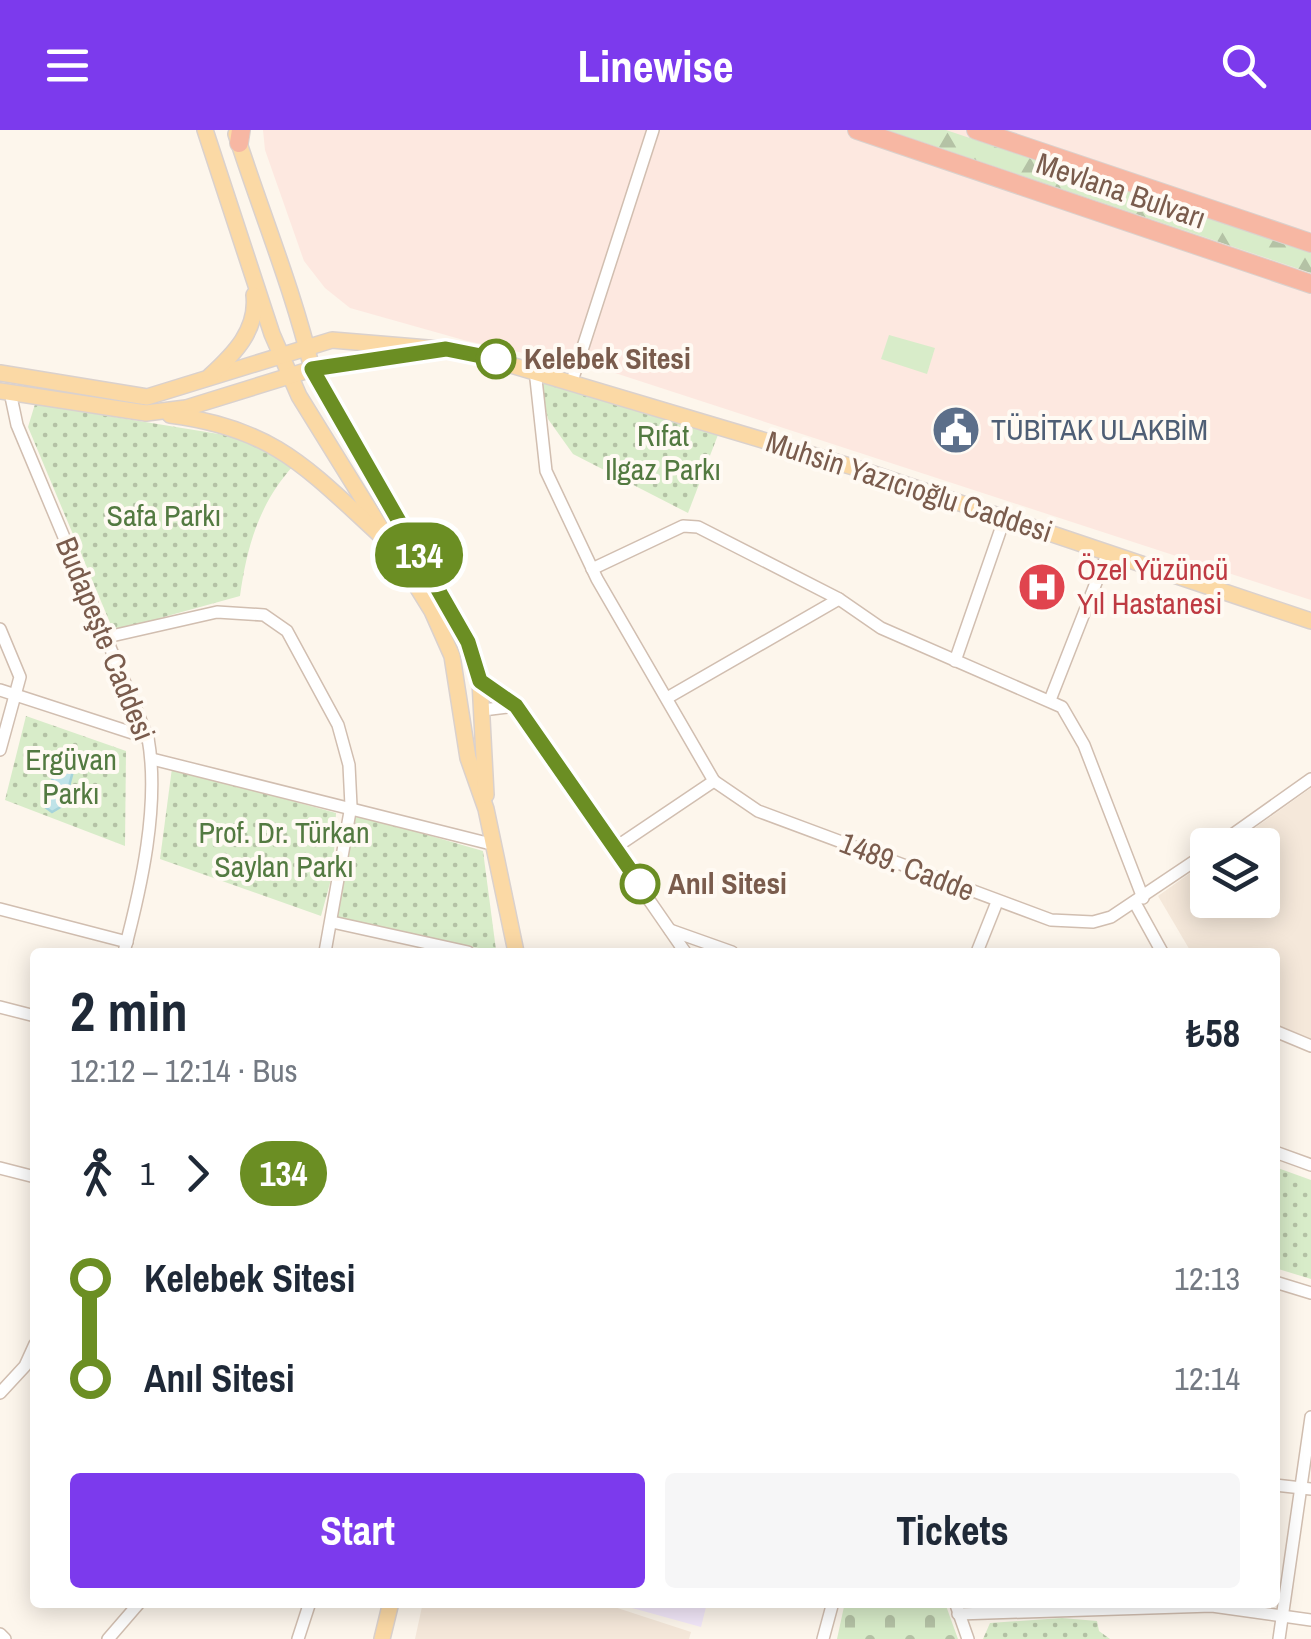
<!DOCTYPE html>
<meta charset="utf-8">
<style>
:root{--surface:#fff;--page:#f6f6f7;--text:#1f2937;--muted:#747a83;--accent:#7c3aed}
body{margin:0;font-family:"Archivo Narrow",sans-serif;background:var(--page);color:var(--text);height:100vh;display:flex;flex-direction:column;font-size:38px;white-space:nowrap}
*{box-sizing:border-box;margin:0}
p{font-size:32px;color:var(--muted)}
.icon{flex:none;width:55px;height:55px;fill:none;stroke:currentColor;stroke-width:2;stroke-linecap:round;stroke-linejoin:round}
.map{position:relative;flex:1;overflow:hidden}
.details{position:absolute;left:30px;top:818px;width:1250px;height:660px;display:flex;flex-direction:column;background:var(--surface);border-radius:10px;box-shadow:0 5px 25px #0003}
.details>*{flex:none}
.badge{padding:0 20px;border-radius:32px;font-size:35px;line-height:65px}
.controls{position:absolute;left:1190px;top:698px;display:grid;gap:20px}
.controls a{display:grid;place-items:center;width:90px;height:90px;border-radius:10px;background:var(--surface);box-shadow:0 5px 25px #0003;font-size:50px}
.map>.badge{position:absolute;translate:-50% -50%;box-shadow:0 0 0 5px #fff}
.legs{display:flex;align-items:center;gap:15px;height:110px;padding:0 40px;font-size:32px}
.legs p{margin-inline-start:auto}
.summary{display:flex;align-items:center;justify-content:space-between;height:170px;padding:0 40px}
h1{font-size:55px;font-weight:800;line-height:75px}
.primary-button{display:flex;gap:20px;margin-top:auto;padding:20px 40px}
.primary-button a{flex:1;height:115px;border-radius:10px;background:var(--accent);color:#fff;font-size:40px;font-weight:800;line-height:115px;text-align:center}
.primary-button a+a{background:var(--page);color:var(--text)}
ul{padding:0 40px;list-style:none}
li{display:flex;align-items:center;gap:35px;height:100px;font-size:38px}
li i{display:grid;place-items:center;width:15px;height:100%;margin:0 12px;background:currentColor}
li i::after{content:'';width:25px;height:25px;margin:-12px;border:8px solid;border-radius:50%;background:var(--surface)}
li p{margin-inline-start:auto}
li:first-child i{background:linear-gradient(#0000 50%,currentColor 0)}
li:last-child i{background:linear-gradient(currentColor 50%,#0000 0)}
header{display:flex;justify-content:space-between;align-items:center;height:130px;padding:0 40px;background:var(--accent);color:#fff;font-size:45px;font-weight:800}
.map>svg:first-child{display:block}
.residential{fill:#f5e8da}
.commercial{fill:#fde8e0}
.education{fill:#f3e8fa}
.green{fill:url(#green-dots)}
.forest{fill:url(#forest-firs)}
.cemetery{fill:url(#cemetery-stones)}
.pitch{fill:#d8ecc9}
.water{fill:url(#water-waves);stroke:#a5d3da;stroke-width:2.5}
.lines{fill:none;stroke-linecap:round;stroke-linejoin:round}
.minor-casing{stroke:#d1beb0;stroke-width:14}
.major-casing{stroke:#dad1cd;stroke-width:18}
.highway-casing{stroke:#dad1cd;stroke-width:20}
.minor{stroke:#fff;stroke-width:11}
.major{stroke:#fbd9a5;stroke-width:15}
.highway{stroke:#f7b7a3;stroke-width:18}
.line-1-casing{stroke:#fff;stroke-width:22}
.line-1{stroke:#6b8e23;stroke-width:15}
.stop-1-dot{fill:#fff;stroke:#6b8e23;stroke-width:5}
.labels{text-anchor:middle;stroke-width:8;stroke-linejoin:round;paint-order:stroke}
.street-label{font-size:30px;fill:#7a5c4d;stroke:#fffaf3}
.stop-label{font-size:30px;font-weight:bold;fill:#7a5c4d;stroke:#fffaf3;text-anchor:start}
.service-label{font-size:30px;fill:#4e5e75;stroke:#fffaf3;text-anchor:start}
.park-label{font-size:30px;fill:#537a41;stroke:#fffaf3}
.health-label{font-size:30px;fill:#be3a42;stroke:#fffaf3;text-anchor:start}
</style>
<header><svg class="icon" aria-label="menu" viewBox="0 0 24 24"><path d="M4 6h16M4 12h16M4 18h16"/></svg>Linewise<svg class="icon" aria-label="search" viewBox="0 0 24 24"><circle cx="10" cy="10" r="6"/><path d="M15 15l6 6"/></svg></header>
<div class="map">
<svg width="1311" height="1509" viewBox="0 0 1311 1509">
<defs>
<pattern id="green-dots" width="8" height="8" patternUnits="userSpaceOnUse" patternTransform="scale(2.5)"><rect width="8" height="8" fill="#d8ecc9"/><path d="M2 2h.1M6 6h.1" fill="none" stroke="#b4c2a5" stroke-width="1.8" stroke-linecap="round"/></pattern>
<pattern id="forest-firs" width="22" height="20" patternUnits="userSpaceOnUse" patternTransform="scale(2.5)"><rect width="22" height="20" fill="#d8ecc9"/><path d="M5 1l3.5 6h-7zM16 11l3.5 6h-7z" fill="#b4c2a5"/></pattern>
<pattern id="cemetery-stones" width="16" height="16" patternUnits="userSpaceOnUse" patternTransform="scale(2.5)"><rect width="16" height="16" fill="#d8ecc9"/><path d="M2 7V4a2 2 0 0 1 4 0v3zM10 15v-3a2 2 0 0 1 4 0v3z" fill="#b4c2a5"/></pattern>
<pattern id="water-waves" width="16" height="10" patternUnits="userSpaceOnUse" patternTransform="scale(2.5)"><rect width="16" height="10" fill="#bfe3e8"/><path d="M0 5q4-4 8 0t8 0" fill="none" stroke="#a0bbbe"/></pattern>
</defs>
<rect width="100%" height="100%" fill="#fdf6ec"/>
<g class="residential">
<path d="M 1311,658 L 1311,910 L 1275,894 L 1275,822 L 1191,822 L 1158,766 L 1207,731 L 1208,770 L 1262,770 L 1262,715 L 1231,715 Z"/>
<path d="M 423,1472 L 602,1473 L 691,1502 L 689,1509 L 415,1509 Z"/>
</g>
<path class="commercial" d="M 263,0 L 1311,0 L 1311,470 L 612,242 L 467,211 L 350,178 L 325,158 L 304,131 L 265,20 Z"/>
<path class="education" d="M 614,1473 L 707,1473 L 701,1497 Z"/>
<g class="green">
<path d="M 535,240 L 721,297 L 688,383 L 573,324 L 548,289 Z"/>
<path d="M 35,274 L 231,306 L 289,332 L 293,336 C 259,374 247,416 240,466 L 160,488 L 160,494 L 116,507 L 28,297 Z"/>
<path d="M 26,586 L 126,621 L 125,716 L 5,670 Z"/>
<path d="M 172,638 L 336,683 L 333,742 L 321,786 L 160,729 Z"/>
<path d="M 352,683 L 483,721 L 496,820 L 421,811 L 336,791 Z"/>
<path d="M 1275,1037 L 1311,1050 L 1311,1149 L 1275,1138 Z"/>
<path d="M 1062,1488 L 1097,1491 L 1099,1501 L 1110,1509 L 983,1509 L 990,1493 Z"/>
</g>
<path class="forest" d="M 887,0 L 946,0 L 1311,123 L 1311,143 Z"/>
<path class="cemetery" d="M 845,1472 L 945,1473 L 958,1509 L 837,1509 Z"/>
<path class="pitch" d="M 889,205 L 935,218 L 927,244 L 881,229 Z"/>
<path class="water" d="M 54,626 L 76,630 L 64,675 L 52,682 L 45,677 L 46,659 L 53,653 L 50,635 Z"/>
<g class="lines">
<g class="minor-casing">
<g id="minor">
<path d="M 535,240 L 546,341 L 597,449 L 714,651"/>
<path d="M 572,251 L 653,0"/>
<path d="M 10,262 L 17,295 L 148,608 C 160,675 141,758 124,822"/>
<path d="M 592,439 L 683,396 L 698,397 L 839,469 L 881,498 L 1062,577 L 1084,615 L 1143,768"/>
<path d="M 0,499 L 20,547 L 0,620"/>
<path d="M 107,507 L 217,482 L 264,485 L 287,501 L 338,595 L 349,635 L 351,676 L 325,822"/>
<path d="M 955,531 L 1005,387"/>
<path d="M 480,551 L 515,576 L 685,822"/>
<path d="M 0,560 L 148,608"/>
<path d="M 667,568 L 839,469"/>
<path d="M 1050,570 L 1108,422"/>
<path d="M 483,580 L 515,576"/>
<path d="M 152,629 L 495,715"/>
<path d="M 1218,715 L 1311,649"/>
<path d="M 616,717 L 714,651 L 758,681 L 1051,790 L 1093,792 L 1111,787 L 1208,722"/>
<path d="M 1135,773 L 1162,822"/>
<path d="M 0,779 L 127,812"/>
<path d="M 332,792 L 468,822"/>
<path d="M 670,800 L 732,822"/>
<path d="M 977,822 L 997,772"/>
<path d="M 0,877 L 35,886"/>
<path d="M 1275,901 L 1311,916"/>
<path d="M 1275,1022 L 1311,1035"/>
<path d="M 0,1038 L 35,1047"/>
<path d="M 1275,1152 L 1311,1163"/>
<path d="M 0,1263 L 25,1236 L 35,1214"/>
<path d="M 1275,1355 L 1311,1359"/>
<path d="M 955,1472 L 968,1509"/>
<path d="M 958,1484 L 1212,1476 L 1311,1490"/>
<path d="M 0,1504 L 5,1509"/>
<path d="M 108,1509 L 140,1472"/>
<path d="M 298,1509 L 310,1472"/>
<path d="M 823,1509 L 833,1472"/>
<path d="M 1279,1509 L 1311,1287"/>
</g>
</g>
<g class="major-casing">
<g id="major">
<path d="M 205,0 L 272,204 L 299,266 L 432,481 L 452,526 L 468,628 L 486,679 L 516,822"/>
<path d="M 236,4 C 261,82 293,159 312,239 L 467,512 L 480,551 L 486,665"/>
<path d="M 0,243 L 147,267 L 332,210 L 464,221 L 853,337 L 1311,491"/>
<path d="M 210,246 C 234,224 258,200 254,165"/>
<path d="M 0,261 L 146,283 L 186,278 L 312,239 L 432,221"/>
<path d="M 170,285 C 273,298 307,338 379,404"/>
<path d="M 382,1509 L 391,1472"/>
</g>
</g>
<g class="highway-casing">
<g id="highway">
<path d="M 857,0 L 1311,154"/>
<path d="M 976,0 L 1311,113"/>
<path d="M 239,13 L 241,0"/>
</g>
</g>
<use href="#minor" class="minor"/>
<use href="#major" class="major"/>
<use href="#highway" class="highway"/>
</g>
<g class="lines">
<g class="line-1-casing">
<path id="line-1" d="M 496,229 L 446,219 L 312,239 L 468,512 L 480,551 L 516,576 L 640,754"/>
</g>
<use href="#line-1" class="line-1"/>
</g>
<defs>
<g id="civic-disc" transform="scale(2.5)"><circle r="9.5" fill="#5c6f8a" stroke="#fffaf3"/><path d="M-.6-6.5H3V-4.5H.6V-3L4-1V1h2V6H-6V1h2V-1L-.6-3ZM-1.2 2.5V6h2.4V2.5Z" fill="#fff"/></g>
<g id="hospital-disc" transform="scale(2.5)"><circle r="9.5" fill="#e0444e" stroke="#fffaf3"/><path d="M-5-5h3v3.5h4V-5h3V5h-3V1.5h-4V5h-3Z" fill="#fff"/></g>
</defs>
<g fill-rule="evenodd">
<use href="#civic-disc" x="956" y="300"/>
<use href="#hospital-disc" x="1042" y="457"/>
</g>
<g class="stop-1-dot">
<circle cx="496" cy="229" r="18"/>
<circle cx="640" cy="754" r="18"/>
</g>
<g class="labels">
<g class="street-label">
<text transform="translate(1121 61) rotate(19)" y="10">Mevlana Bulvarı</text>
<text transform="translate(909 357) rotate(18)" y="10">Muhsin Yazıcıoğlu Caddesi</text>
<text transform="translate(105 509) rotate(68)" y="10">Budapeşte Caddesi</text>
<text transform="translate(907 737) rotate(21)" y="10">1489. Cadde</text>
</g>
<g class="stop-label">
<text x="524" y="239">Kelebek Sitesi</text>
<text x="668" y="764">Anıl Sitesi</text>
</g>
<g class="service-label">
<text x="991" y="310">TÜBİTAK ULAKBİM</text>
</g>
<g class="park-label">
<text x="663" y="316">Rıfat<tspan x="663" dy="34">Ilgaz Parkı</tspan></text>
<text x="164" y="396">Safa Parkı</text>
<text x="71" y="640">Ergüvan<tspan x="71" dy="34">Parkı</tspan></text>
<text x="284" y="713">Prof. Dr. Türkan<tspan x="284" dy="34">Saylan Parkı</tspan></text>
</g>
<g class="health-label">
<text x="1077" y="450">Özel Yüzüncü<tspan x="1077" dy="34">Yıl Hastanesi</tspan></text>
</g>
</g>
</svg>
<div class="controls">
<a><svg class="icon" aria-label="layers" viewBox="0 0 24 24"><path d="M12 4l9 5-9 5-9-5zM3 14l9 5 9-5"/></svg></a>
</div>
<b class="badge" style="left:419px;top:425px;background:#6b8e23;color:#fff">134</b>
<section class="details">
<div class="summary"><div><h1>2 min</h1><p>12:12 – 12:14 · Bus</p></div><b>₺58</b></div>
<div class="legs"><svg class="icon" aria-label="walk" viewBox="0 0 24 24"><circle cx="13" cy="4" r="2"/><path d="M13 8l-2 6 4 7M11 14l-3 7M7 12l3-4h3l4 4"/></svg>1<svg class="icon" aria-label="forward" viewBox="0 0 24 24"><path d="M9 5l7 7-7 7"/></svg><b class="badge" style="background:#6b8e23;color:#fff">134</b></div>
<ul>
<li><i style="color:#6b8e23"></i><b>Kelebek Sitesi</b><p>12:13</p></li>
<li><i style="color:#6b8e23"></i><b>Anıl Sitesi</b><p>12:14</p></li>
</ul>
<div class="primary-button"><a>Start</a><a>Tickets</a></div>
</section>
</div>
